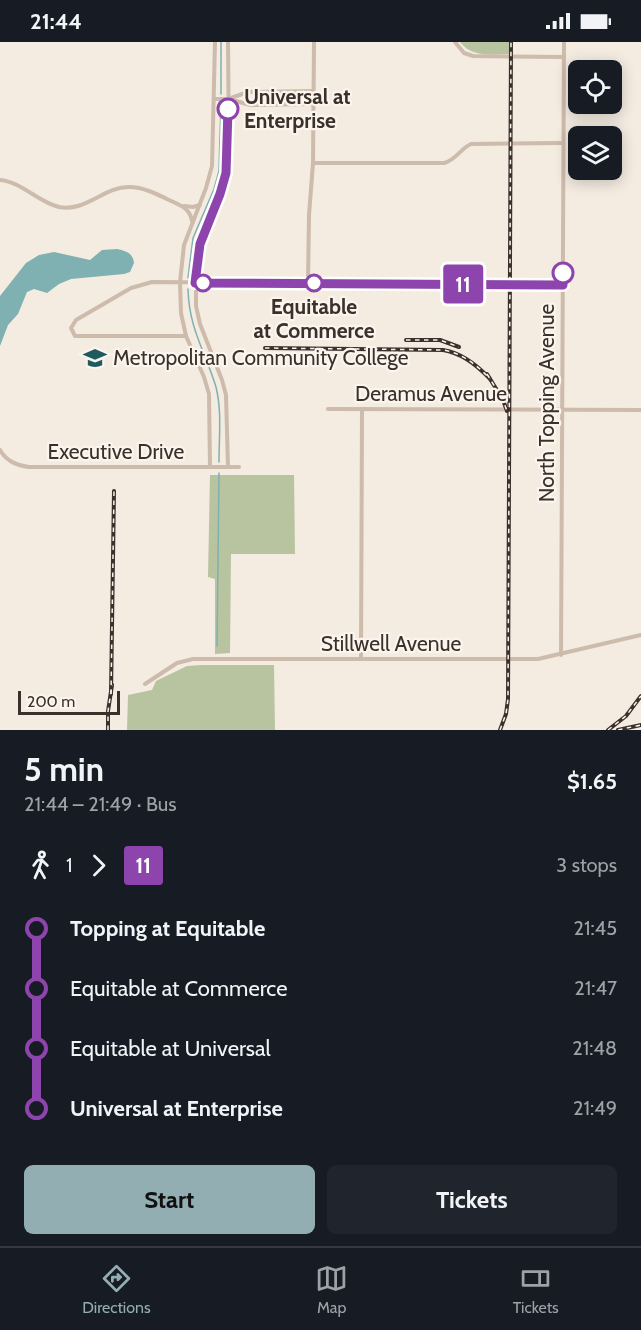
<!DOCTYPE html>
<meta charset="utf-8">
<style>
:root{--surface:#171b24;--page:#20242c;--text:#f1f3f6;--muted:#9ea1a6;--line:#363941;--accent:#92aeb2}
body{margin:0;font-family:Cabin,sans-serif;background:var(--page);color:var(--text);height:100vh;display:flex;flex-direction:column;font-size:22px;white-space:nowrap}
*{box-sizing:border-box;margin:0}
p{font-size:20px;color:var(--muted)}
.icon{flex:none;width:33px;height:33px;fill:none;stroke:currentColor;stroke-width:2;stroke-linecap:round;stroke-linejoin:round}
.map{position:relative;height:688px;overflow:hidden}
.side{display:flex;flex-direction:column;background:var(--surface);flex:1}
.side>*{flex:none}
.badge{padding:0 12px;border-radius:4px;font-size:21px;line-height:39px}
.tools{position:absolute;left:568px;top:18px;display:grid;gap:12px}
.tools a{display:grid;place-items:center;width:54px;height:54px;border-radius:9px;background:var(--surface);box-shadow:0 3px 15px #0003;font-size:30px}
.scale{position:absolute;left:18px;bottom:15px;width:102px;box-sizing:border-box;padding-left:6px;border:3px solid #3b302b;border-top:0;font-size:16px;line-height:21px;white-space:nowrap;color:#3b302b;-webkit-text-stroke:4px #fbf5ee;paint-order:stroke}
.map>.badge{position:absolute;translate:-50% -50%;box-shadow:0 0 0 3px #fff}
.legs{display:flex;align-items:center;gap:9px;height:66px;padding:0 24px;font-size:20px}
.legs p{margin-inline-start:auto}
.headline{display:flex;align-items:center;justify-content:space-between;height:102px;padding:0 24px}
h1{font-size:33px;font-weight:700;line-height:45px}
.action{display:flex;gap:12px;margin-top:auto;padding:12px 24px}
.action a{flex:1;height:69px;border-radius:9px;background:var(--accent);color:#111;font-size:24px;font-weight:700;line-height:69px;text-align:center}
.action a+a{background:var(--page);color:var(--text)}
ul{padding:0 24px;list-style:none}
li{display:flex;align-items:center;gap:21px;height:60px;font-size:22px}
li i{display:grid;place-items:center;width:9px;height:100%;margin:0 8px;background:currentColor}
li i::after{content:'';width:15px;height:15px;margin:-8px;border:4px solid;border-radius:50%;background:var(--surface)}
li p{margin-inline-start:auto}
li:first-child i{background:linear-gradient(#0000 50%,currentColor 0)}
li:last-child i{background:linear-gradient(currentColor 50%,#0000 0)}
.status{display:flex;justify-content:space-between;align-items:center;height:42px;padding:0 30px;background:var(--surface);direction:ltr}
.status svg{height:16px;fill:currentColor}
.tab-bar{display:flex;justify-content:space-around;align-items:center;height:84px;border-top:2px solid var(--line);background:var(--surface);font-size:16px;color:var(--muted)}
.tab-bar a{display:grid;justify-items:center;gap:3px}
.tab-bar .on{color:var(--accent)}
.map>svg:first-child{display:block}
.green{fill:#b8c4a0}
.water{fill:#7fb0b2}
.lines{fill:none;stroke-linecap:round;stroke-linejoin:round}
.stream{stroke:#7fb0b2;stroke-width:1.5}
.street{stroke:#cdbbac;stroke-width:4}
.rail-casing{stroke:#3b302b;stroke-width:4}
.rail{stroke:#fbf5ee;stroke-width:1.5;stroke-dasharray:4.5;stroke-linecap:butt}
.line-1-casing{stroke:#fff;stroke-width:14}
.line-1{stroke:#8e44ad;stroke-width:9}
.stop-1-dot{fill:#fff;stroke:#8e44ad;stroke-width:3}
.labels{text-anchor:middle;stroke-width:4.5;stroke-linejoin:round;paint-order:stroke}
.stop-label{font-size:21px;font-weight:bold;fill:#3b302b;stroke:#fbf5ee;text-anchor:start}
.poi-label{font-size:21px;fill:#3b302b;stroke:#fbf5ee;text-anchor:start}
.street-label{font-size:21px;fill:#3b302b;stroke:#fbf5ee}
</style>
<div class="status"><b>21:44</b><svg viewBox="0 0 49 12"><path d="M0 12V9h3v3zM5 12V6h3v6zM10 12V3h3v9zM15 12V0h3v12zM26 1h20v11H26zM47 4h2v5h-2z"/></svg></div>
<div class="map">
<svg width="641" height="688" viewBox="0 0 641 688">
<rect width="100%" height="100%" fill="#f4ebe1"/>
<g class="green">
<path d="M 460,0 L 509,0 L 509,12 C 491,12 472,16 460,0 Z"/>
<path d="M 210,433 L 294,433 L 295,512 L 231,512 L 230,611 L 215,612 L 215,537 L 208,535 Z"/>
<path d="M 202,623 L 274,623 L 275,688 L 127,688 L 128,653 L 152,648 L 156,639 L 187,624 Z"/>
</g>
<path class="water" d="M 117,207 C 126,209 133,211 134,221 L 130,230 L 124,232 L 71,237 L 59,242 L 47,251 L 34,247 L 27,250 L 18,272 L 8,283 L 0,304 L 0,254 L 26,221 L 39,213 L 54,210 L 90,218 L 102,208 Z"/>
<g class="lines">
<g class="stream">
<path d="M 221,52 L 221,0"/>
<path d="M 188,236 L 193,196 L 214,147 L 219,129 L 221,62"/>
<path d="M 188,247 C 189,287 205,309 216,345 C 222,369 219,395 219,420"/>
<path d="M 217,604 L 219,431"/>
</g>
<g class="street">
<path d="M 455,0 L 464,11 L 473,14 L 564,15"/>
<path d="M 214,57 L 228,57 L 248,50 L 313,49"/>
<path d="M 229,57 L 250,63 L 313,62"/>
<path d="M 313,121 L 444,121 C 456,118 460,107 471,102 L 563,101"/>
<path d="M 0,138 C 22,140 38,160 59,165 C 87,170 103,145 129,145 C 143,145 157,152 169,158 C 180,163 190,166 192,179"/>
<path d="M 184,164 L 193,165 L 200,163"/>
<path d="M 308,241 L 309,173 L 313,121 L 314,0"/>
<path d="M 186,294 L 75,294 L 71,286 L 76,278 L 131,246 L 152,240 L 563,243"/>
<path d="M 328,367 L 641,368"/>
<path d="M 0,408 C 6,419 16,423 29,425 L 239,425"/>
<path d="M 210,425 L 209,352 L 204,335 L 186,294 L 181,271 L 180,240 L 184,203 L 206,146 L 212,124 L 215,0"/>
<path d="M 228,425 L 226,353 L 222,338 L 200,282 L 196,264 L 196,241 L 200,202 L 220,152 L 226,131 L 229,108 L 228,0"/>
<path d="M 561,613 L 564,0"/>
<path d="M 361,616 L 362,367"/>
<path d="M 145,642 L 177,621 L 193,617 L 538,617 L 641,593"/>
</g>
<g class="rail-casing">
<g id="rail">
<path d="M 406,298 L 440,298 L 459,305"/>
<path d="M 265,306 L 443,308 C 462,311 477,323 490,337"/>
<path d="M 487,332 L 503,358 L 507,369"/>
<path d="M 111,652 L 114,449"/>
<path d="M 108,688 L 108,669 L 112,643"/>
<path d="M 500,688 L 506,672 L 508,657 L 511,0"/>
<path d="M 608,688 L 626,674 L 641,654"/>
<path d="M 618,688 L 641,683"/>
</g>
</g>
<use href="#rail" class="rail"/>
</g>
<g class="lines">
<g class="line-1-casing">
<path id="line-1" d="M 228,67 L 226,131 L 220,152 L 200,202 L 195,241 L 563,243 L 563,231"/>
</g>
<use href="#line-1" class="line-1"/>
</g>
<defs>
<g id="university-bare" transform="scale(1.8)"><path d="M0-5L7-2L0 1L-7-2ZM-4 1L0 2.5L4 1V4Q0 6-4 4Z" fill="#1f5a5e" stroke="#fbf5ee" stroke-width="2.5" paint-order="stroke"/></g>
</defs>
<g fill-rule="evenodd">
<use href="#university-bare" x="95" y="316"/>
</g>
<g class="stop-1-dot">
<circle cx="228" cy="67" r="10"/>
<circle cx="563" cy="231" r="10"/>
<circle cx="203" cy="241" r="8"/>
<circle cx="314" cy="241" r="8"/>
</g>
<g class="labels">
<g class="stop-label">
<text x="244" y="62">Universal at<tspan x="244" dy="24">Enterprise</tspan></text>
<text x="314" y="272" text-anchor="middle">Equitable<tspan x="314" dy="24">at Commerce</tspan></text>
</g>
<g class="poi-label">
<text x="113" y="323">Metropolitan Community College</text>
</g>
<g class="street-label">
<text x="431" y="359">Deramus Avenue</text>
<text transform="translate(547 361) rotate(-90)" y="7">North Topping Avenue</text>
<text x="116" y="417">Executive Drive</text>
<text x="391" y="609">Stillwell Avenue</text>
</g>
</g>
</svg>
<div class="tools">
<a><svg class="icon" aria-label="locate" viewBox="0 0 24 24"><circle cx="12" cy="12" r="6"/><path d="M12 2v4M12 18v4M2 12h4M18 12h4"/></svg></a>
<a><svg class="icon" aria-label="layers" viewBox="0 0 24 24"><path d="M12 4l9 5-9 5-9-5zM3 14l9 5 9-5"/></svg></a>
</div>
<div class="scale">200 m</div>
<b class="badge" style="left:463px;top:242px;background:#8e44ad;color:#fff">11</b>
</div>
<section class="side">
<div class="headline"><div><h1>5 min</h1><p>21:44 – 21:49 · Bus</p></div><b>$1.65</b></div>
<div class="legs"><svg class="icon" aria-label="walk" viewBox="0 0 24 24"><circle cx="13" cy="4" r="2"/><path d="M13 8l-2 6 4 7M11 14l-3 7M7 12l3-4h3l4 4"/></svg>1<svg class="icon" aria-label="forward" viewBox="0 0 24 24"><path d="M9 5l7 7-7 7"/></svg><b class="badge" style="background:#8e44ad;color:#fff">11</b><p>3 stops</p></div>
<ul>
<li><i style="color:#8e44ad"></i><b>Topping at Equitable</b><p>21:45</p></li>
<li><i style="color:#8e44ad"></i><span>Equitable at Commerce</span><p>21:47</p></li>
<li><i style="color:#8e44ad"></i><span>Equitable at Universal</span><p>21:48</p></li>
<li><i style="color:#8e44ad"></i><b>Universal at Enterprise</b><p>21:49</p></li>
</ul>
<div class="action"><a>Start</a><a>Tickets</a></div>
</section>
<nav class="tab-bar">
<a class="on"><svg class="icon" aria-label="directions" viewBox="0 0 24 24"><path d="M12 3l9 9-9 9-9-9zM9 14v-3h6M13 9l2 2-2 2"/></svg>Directions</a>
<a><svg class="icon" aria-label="map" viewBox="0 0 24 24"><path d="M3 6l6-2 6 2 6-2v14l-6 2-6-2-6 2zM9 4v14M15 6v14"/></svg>Map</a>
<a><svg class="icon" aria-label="tickets" viewBox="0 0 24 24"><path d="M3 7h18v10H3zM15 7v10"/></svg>Tickets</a>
</nav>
